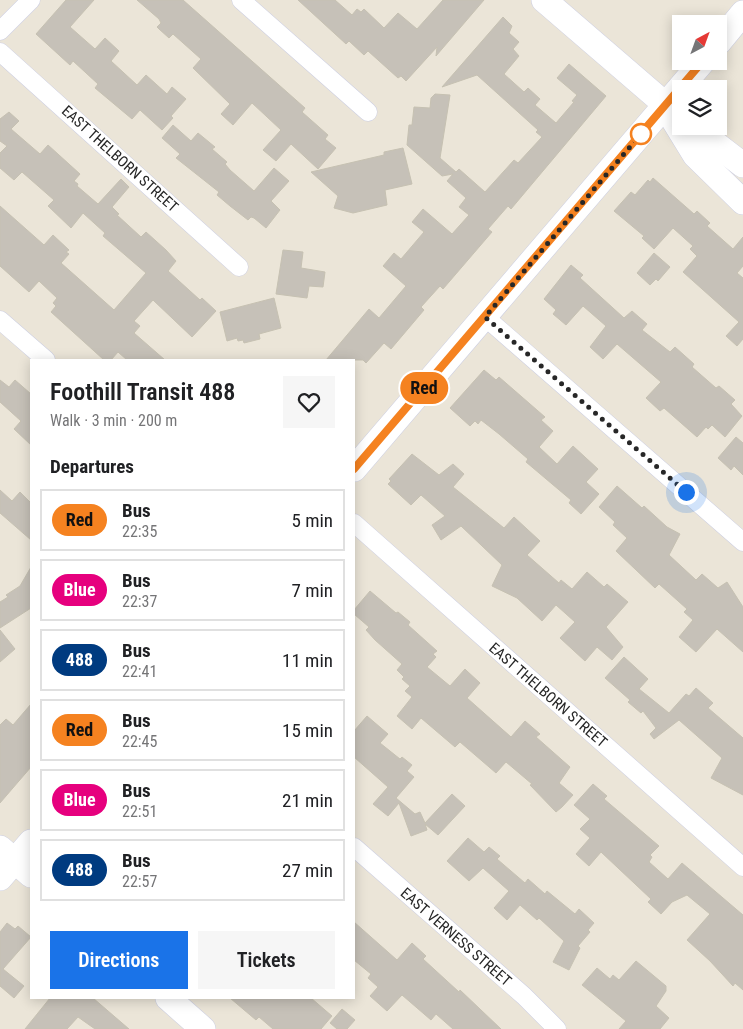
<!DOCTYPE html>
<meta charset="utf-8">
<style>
:root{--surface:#fff;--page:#f6f6f6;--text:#202124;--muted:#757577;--line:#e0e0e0;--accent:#1a73e8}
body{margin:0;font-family:"Roboto Condensed",sans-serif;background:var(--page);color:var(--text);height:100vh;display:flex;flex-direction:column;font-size:19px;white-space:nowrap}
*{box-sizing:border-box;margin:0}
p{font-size:16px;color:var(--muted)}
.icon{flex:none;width:28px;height:28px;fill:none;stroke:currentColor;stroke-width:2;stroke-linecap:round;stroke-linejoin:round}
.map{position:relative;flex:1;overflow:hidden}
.side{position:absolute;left:30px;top:359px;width:325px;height:640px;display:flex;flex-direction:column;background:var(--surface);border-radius:0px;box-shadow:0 2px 12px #0003}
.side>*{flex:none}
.badge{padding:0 10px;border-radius:16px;font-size:18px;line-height:32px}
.needle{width:32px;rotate:41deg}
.fabs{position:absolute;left:672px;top:15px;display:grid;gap:10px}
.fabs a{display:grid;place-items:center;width:55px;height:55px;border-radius:0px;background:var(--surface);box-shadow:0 2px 12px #0003;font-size:25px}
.you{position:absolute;width:25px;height:25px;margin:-12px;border:4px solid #fff;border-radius:50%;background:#1a73e8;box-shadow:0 0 0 8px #1a73e833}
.map>.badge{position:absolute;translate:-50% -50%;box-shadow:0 0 0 2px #fff}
h2{padding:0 20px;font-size:19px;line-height:45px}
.round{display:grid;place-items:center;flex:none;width:52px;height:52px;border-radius:0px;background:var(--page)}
.head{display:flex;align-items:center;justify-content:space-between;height:85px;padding:0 20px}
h1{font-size:24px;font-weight:600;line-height:38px}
.action{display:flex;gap:10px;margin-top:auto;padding:10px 20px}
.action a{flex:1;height:58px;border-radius:0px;background:var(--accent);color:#fff;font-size:20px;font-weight:600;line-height:58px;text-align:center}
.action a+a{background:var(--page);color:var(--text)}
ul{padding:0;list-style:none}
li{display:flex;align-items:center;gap:15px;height:62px;margin:0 10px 8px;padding:0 10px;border:2px solid var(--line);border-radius:0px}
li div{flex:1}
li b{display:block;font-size:19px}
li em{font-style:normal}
li .badge{min-width:55px;font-weight:700;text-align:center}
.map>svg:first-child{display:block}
.building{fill:#c6c1b8;stroke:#c6c1b2}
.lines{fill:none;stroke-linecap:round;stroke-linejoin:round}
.street-casing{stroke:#cdcfe2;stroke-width:19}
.secondary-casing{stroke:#cdcfe2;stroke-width:26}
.street{stroke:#fff;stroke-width:18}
.secondary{stroke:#fff;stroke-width:25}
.line-casing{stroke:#fff;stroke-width:11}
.line{stroke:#f58220;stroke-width:8}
.walk{stroke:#272727;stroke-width:5;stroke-dasharray:0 9}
.stop-dot{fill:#fff;stroke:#f58220;stroke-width:2.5}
.labels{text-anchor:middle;stroke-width:4;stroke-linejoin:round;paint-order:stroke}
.street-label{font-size:15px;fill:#272727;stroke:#fff}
</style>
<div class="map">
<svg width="743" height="1029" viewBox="0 0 743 1029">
<rect width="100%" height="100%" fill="#ebe5d8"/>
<g class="building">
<path d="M 66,0 L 94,0 L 70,27 L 95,49 L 105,38 L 119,51 L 111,61 L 137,85 L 146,75 L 167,94 L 172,87 L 186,99 L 171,116 L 173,118 L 162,130 L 140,110 L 132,119 L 95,88 L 98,84 L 73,61 L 70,65 L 36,34 Z"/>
<path d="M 137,0 L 183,0 L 305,108 L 302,112 L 328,135 L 325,139 L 336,148 L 318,169 L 291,144 L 276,161 L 263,150 L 281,130 L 252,103 L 233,125 L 221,114 L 230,104 L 193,68 L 201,59 L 173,34 L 169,38 L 159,29 L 157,27 L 161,23 L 159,19 Z"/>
<path d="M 298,0 L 335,0 L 352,15 L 357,9 L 361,12 L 364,9 L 384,28 L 398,13 L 417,29 L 443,0 L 484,0 L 436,56 L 437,47 L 406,81 L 401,76 L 398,78 L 368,51 L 364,55 L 349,41 L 346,44 Z"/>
<path d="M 503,17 L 512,26 L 509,33 L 519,42 L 513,49 L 519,56 L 504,74 L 524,92 L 528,88 L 540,99 L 535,105 L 556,123 L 574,102 L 572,101 L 577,95 L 557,78 L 569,64 L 606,96 L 511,209 L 508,206 L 488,229 L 492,232 L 443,289 L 440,286 L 421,307 L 424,310 L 391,349 L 384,343 L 366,363 L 363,360 L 326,360 L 369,309 L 379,318 L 406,286 L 383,266 L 394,253 L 401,259 L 424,232 L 412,222 L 423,209 L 452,234 L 469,215 L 459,207 L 466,198 L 447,181 L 453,174 L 442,176 L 407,145 L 409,125 L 412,125 L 414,107 L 430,108 L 431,98 L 435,94 L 450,95 L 440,158 L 456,172 L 459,169 L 485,192 L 514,160 L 518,163 L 542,137 L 536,132 L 538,130 L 477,75 L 442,87 Z"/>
<path d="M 9,112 L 19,121 L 11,129 L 40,154 L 48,145 L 80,174 L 74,181 L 78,184 L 77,186 L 98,204 L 121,179 L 129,187 L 112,207 L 119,214 L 117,215 L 141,237 L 146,232 L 166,250 L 176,261 L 168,271 L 200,300 L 202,298 L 216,311 L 192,337 L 153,300 L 134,321 L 140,326 L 134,333 L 165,360 L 127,360 L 118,352 L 111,360 L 104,360 L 51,312 L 56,306 L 53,303 L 57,298 L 39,281 L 29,292 L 0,266 L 0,206 L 44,245 L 53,235 L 69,250 L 66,252 L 69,254 L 61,263 L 114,310 L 146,273 L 103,236 L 105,233 L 83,213 L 71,228 L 48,206 L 54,200 L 22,172 L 14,180 L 0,168 L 0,153 L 7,146 L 0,141 L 0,119 Z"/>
<path d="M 173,125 L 191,141 L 198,133 L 215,147 L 212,149 L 227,162 L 225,164 L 230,170 L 254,191 L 274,168 L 289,181 L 271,201 L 280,210 L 266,228 L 254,218 L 251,217 L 248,220 L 230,206 L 217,195 L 219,192 L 176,158 L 180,154 L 162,138 Z"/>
<path d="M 403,148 L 412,184 L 385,190 L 387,205 L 353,213 L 334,208 L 338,196 L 311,172 L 384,155 L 384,152 Z"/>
<path d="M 653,178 L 694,214 L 697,211 L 710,223 L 707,226 L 733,249 L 743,237 L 743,266 L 737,273 L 743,278 L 743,339 L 737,346 L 726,336 L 739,322 L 683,272 L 697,256 L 690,249 L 693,246 L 673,228 L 654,249 L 642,238 L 644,236 L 614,211 L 631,192 L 635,195 L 648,180 L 650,182 Z"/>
<path d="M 283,250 L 303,252 L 301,268 L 325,272 L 323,287 L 309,286 L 307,298 L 276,294 Z"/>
<path d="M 654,253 L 670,267 L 658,281 L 656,279 L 650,285 L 637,273 Z"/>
<path d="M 571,265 L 583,275 L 580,278 L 624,318 L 632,311 L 647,324 L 642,330 L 670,352 L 675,347 L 694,364 L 692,367 L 716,388 L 719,386 L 735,400 L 731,404 L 742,416 L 725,437 L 712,425 L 708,429 L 706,427 L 697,437 L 664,408 L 660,411 L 646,398 L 661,382 L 617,344 L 603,359 L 590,347 L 606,326 L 583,306 L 566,325 L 553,314 L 556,310 L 544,299 Z"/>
<path d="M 274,298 L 281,328 L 259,334 L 260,339 L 244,343 L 243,340 L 238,341 L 237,338 L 227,341 L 220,312 Z"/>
<path d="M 484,370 L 496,380 L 499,377 L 545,417 L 541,420 L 553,431 L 539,447 L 557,464 L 573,446 L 598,469 L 586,482 L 599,494 L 581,514 L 569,503 L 571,500 L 526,462 L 528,459 L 499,434 L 481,420 L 478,424 L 475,421 L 470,426 L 450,408 Z"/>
<path d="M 0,380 L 9,387 L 15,380 L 31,394 L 31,445 L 14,429 L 21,421 L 0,402 Z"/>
<path d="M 736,437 L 743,443 L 743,475 L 734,466 L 731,470 L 718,458 Z"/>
<path d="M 412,454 L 439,475 L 453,464 L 464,474 L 453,487 L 504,528 L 514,517 L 540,541 L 527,555 L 559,583 L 561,580 L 572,589 L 587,572 L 604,587 L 607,584 L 628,602 L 606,627 L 623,647 L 612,660 L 597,647 L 585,661 L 560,638 L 575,622 L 556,605 L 542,621 L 517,598 L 492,586 L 502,565 L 461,526 L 441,540 L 432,525 L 445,516 L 421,495 L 411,505 L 388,484 L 391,481 L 389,479 Z"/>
<path d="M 617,486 L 642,508 L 644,506 L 667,527 L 680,534 L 669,555 L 696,580 L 702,574 L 718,588 L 727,582 L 743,607 L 743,652 L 717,629 L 696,652 L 679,637 L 693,620 L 684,612 L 687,609 L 659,584 L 655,588 L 616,551 L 627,538 L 613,525 L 615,522 L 599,507 Z"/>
<path d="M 0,490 L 12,501 L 20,492 L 31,503 L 31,540 L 0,513 Z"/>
<path d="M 31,567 L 31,608 L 0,628 L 0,602 L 8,597 L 6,595 L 20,586 Z"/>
<path d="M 370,591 L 396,613 L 398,612 L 410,622 L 408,625 L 437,651 L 433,654 L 436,657 L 427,667 L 450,686 L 465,669 L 467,671 L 480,683 L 467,698 L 511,737 L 525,721 L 540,734 L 536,737 L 570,767 L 559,783 L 573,795 L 562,807 L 556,812 L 530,785 L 532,784 L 506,762 L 496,773 L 460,742 L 455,747 L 421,718 L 412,729 L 397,716 L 412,697 L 405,691 L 410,686 L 402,679 L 404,677 L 397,670 L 402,664 L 375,640 L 366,630 L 369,627 L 354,614 L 354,610 Z"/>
<path d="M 0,630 L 15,649 L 0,662 Z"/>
<path d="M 624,657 L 648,679 L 639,689 L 669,713 L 686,694 L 689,696 L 696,688 L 713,703 L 708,708 L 743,738 L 743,795 L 711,778 L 722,758 L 679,720 L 654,739 L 650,734 L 656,728 L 643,711 L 641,713 L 628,702 L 630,700 L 605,678 Z"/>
<path d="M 31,704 L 31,767 L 0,803 L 0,725 L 6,719 L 13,725 Z"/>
<path d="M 367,716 L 388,734 L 380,743 L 400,759 L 402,757 L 412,765 L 407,771 L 414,777 L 396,798 L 415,814 L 420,812 L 425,823 L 452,794 L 465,806 L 438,835 L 425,824 L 427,830 L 411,836 L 399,803 L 388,816 L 373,804 L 388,787 L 354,757 L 354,731 Z"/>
<path d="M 593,784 L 607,796 L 604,799 L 659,846 L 650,855 L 652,857 L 649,862 L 668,879 L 682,863 L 743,915 L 743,990 L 735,983 L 733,986 L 710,961 L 687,940 L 710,914 L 687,895 L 672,902 L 661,914 L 648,902 L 651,899 L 601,852 L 589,866 L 576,854 L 590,838 L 580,829 L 590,819 L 574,805 Z"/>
<path d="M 468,838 L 484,852 L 489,847 L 500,856 L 497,859 L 525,883 L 528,879 L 545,894 L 547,891 L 575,914 L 579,909 L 594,923 L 588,930 L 590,932 L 578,946 L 580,948 L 569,970 L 553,962 L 564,941 L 539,918 L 537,920 L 520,905 L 507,920 L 494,908 L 509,891 L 483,868 L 469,881 L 447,861 Z"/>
<path d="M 354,922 L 397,960 L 412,943 L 426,956 L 423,959 L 459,992 L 460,990 L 501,1029 L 453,1029 L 436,1014 L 431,1020 L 402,995 L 387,1011 L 370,996 L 378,987 L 368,978 L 371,974 L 354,960 Z"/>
<path d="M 7,923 L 15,929 L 18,926 L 31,937 L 3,969 L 24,986 L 14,998 L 0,986 L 0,932 Z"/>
<path d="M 636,961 L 666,986 L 666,991 L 656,1006 L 669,1018 L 660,1029 L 619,1029 L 626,1021 L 582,985 L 597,968 L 610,979 L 613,975 L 619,980 Z"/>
<path d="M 50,998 L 93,998 L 129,1029 L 95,1029 L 78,1017 L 67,1029 L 25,1029 Z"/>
<path d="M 230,998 L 311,998 L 332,1016 L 321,1029 L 273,1029 L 259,1017 L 256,1020 Z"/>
<path d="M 342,1009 L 355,1020 L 347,1029 L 337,1029 L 330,1023 Z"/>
</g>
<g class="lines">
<g class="street-casing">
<g id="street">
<path d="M 241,0 L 368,112"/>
<path d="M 0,31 L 31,0"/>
<path d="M 0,52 L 239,267"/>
<path d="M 485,317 L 743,542"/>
<path d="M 0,320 L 46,360"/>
<path d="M 354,523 L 743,867"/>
<path d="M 354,847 L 524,996 L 557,1029"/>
</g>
</g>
<g class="secondary-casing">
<g id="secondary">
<path d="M 544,0 L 681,118"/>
<path d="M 719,42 L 743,13"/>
<path d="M 665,106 L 695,155 L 743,202"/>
<path d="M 692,126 L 743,165"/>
<path d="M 354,469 L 703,61"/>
<path d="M 0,848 L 31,875"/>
<path d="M 0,878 L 31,842"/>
<path d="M 168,998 L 203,1029"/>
</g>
</g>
<use href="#street" class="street"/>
<use href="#secondary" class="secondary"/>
</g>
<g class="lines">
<g class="line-casing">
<path id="line" d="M 354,469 L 703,61"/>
</g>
<use href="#line" class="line"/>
<path class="walk" d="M 641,134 L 485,317 L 686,492"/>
</g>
<circle class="stop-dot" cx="641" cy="134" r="10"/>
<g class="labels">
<g class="street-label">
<text transform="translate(120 159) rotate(42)" y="5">EAST THELBORN STREET</text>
<text transform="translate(548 695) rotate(41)" y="5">EAST THELBORN STREET</text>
<text transform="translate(456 937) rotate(41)" y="5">EAST VERNESS STREET</text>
</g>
</g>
</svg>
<div class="fabs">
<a><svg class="needle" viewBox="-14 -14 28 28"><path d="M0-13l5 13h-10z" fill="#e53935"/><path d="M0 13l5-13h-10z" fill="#757577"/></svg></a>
<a><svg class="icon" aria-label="layers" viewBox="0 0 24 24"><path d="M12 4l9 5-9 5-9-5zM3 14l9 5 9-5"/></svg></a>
</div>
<div class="you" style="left:686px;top:492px"></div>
<b class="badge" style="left:424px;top:388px;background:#f58220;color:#111">Red</b>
<section class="side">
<div class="head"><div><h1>Foothill Transit 488</h1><p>Walk · 3 min · 200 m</p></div><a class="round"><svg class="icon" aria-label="heart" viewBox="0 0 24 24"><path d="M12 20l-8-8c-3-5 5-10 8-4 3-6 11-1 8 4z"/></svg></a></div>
<h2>Departures</h2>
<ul>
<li><span class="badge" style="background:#f58220;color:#111">Red</span><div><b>Bus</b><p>22:35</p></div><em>5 min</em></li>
<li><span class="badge" style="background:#e6007e;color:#fff">Blue</span><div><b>Bus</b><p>22:37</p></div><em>7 min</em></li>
<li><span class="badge" style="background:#003b80;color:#fff">488</span><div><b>Bus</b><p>22:41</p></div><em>11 min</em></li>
<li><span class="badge" style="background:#f58220;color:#111">Red</span><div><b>Bus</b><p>22:45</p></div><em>15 min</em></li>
<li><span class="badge" style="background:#e6007e;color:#fff">Blue</span><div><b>Bus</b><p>22:51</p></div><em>21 min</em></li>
<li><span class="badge" style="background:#003b80;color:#fff">488</span><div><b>Bus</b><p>22:57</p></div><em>27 min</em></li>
</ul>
<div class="action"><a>Directions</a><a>Tickets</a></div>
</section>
</div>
